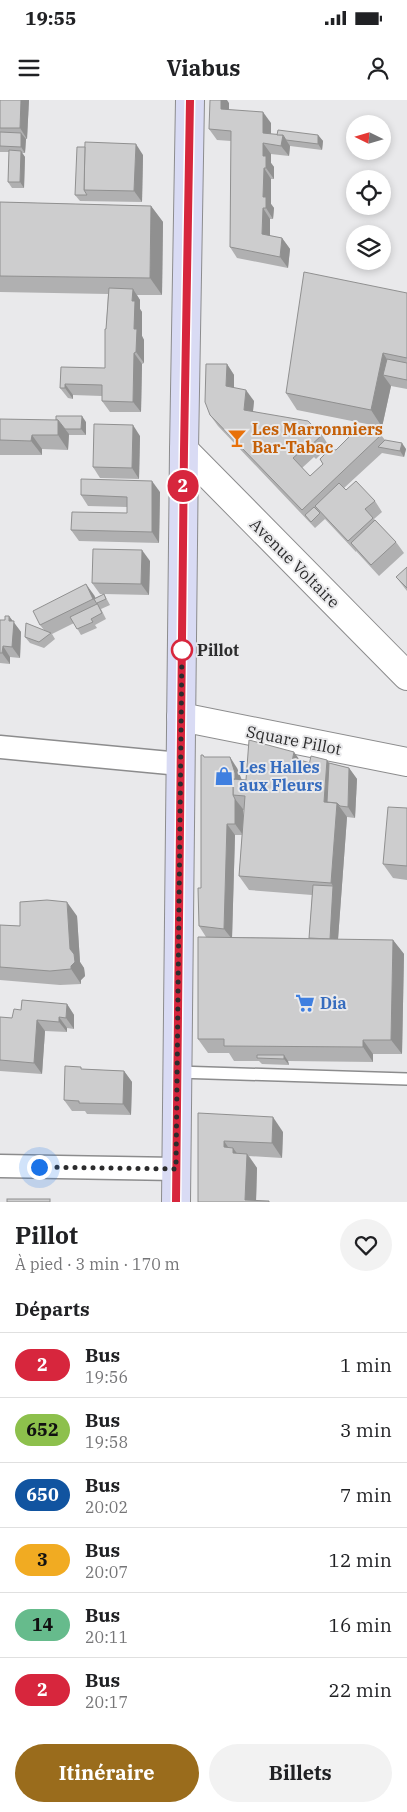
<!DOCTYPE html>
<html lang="fr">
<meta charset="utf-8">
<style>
:root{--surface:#fff;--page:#f2f2f2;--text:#202124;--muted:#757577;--line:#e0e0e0;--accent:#9a6c1c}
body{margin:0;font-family:"IBM Plex Serif",serif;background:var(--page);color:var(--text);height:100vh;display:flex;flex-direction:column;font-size:19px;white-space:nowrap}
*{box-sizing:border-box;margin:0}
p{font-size:16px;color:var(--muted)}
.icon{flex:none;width:28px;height:28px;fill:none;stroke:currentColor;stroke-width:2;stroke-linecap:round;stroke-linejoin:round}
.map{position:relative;height:1102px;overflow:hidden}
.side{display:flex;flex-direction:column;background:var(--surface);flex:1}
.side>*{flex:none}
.badge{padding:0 10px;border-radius:16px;font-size:18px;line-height:32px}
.needle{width:32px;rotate:275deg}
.fabs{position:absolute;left:346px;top:15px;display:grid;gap:10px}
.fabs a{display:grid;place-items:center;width:45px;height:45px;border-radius:50%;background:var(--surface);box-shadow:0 2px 8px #0003;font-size:25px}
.you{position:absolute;width:25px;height:25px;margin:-12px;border:4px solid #fff;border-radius:50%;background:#1a73e8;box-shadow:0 0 0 8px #1a73e833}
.map>.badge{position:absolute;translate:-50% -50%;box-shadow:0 0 0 2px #fff}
h2{padding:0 15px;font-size:19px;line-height:45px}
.round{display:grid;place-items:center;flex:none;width:52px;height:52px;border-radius:26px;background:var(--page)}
.head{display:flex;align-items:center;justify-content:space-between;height:85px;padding:0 15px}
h1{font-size:24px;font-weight:800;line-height:38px}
.primary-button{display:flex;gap:10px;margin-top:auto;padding:10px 15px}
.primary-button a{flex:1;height:58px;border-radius:30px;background:var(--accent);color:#fff;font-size:20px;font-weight:800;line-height:58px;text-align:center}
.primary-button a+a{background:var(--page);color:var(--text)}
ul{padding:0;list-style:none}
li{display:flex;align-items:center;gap:15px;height:65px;padding:0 15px;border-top:1px solid var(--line)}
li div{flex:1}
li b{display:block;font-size:19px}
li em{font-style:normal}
li .badge{min-width:55px;font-weight:700;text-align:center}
.status{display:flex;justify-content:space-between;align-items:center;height:35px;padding:0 25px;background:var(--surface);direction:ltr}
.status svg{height:14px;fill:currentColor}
header{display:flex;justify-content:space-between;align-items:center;height:65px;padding:0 15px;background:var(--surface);font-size:22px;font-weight:800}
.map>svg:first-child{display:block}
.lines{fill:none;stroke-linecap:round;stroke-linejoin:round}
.service-casing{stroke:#8c8c8d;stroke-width:14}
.minor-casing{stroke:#8c8c8d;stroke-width:25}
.tertiary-casing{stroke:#8c8c8d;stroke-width:30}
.secondary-casing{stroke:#8c8c8d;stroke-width:30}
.service{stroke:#fff;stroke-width:11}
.minor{stroke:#fff;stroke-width:22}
.tertiary{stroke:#fff;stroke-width:28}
.secondary{stroke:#d9dbf4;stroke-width:28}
.wall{fill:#b0b0b1;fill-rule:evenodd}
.shaded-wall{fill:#909090}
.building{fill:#cdcdce;stroke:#909090}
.line-casing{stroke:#fff;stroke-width:11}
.line{stroke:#d7263d;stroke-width:8}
.walk{stroke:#2c2c2d;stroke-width:5;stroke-dasharray:0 9}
.stop-dot{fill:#fff;stroke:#d7263d;stroke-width:2.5}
.labels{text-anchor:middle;stroke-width:4;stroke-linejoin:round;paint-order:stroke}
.food-label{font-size:16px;font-weight:bold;fill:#c56008;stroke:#e9e9eb;text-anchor:start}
.street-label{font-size:16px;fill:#2c2c2d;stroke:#e9e9eb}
.stop-label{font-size:16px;font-weight:bold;fill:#2c2c2d;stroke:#e9e9eb;text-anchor:start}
.shop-label{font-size:16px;font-weight:bold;fill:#366cbe;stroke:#e9e9eb;text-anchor:start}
</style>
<div class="status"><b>19:55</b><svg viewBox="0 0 49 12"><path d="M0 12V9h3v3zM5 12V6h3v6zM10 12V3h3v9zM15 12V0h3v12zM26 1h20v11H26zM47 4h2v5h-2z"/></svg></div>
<header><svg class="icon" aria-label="menu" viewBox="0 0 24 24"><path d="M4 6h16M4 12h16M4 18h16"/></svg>Viabus<svg class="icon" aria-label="person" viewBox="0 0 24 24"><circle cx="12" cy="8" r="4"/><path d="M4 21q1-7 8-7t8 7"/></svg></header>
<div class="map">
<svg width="407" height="1102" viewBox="0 0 407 1102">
<rect width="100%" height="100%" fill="#e9e9eb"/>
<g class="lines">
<g class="service-casing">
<path id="service" d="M 177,972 L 407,979"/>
</g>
<g class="minor-casing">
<g id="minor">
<path d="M 0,647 L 180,664"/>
<path d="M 0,1066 L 176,1069"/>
</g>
</g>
<g class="tertiary-casing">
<g id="tertiary">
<path d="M 184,350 L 407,576"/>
<path d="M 181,617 L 407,662"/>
</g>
</g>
<g class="secondary-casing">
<path id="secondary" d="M 176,1102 L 184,350 L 190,0"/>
</g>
<use href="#service" class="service"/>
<use href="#minor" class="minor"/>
<use href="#tertiary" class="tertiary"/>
<use href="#secondary" class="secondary"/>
</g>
<g class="wall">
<path d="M 0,0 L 29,0 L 27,39 L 26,39 L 25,53 L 22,53 L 25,57 L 24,88 L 12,88 L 8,82 L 9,52 L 0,52 Z"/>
<path d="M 229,3 L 229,10 L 271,23 L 271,34 L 277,35 L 318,35 L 323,41 L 322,50 L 290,46 L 289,56 L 271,54 L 271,63 L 274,67 L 274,79 L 271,79 L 271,104 L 274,108 L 273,119 L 270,119 L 270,136 L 282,138 L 290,149 L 288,168 L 237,158 L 230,147 L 231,41 L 217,40 L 209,29 Z"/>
<path d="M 143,55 L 142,102 L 80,101 L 75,95 Z"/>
<path d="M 0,102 L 151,106 L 163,122 L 162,195 L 137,195 L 140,200 L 140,209 L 142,212 L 142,236 L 144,240 L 144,263 L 142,264 L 141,312 L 110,312 L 102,301 L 102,296 L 73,295 L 73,299 L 68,298 L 60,288 L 61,267 L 105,268 L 106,229 L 108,194 L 0,192 Z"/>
<path d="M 407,193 L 407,289 L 391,286 L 382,327 L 297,310 L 286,293 Z"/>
<path d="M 227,264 L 234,275 L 234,288 L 254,301 L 253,311 L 322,335 L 329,346 L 316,359 L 314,357 L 302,368 L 310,376 L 323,364 L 320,359 L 336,350 L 381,335 L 385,340 L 406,349 L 404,357 L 382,353 L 344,388 L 346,390 L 375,401 L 382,412 L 374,419 L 396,442 L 404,453 L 379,476 L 356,451 L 356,452 L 325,419 L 315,428 L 218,326 L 210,315 Z"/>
<path d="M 0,319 L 86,322 L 86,335 L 69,335 L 68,350 L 42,349 L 42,355 L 0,355 Z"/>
<path d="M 140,336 L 139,379 L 100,378 L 93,367 Z"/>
<path d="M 160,392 L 159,443 L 79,441 L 71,430 L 127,413 L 127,407 L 88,406 L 81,395 Z"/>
<path d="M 150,461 L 149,495 L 104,494 L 110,505 L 101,509 L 106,519 L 95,525 L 97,528 L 81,535 L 74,523 L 52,534 L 55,539 L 44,548 L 30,543 L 25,537 L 44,530 L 40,525 L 94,495 L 95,498 L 104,494 L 100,494 L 92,483 Z"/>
<path d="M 407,467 L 407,491 L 396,477 Z"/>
<path d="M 9,516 L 21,532 L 20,558 L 10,557 L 10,564 L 0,563 L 0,520 L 5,520 Z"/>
<path d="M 204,657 L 237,668 L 242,680 L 246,680 L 300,660 L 310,663 L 329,663 L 349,668 L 357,679 L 355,718 L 347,717 L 338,839 L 393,840 L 404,854 L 402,954 L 373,954 L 373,962 L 288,961 L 289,965 L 262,964 L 259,961 L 234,961 L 229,953 L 208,953 L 198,939 L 206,837 L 199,826 L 201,788 ZM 243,710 L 244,710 L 243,731 ZM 235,735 L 242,735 L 239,776 L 249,790 L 312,795 L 309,838 L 232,837 Z"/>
<path d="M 407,708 L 407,780 L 393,778 L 383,764 Z"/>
<path d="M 77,816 L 80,862 L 84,868 L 85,876 L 81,880 L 81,884 L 60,885 L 0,880 L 0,825 L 20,826 Z"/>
<path d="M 67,904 L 74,915 L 74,929 L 67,928 L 67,932 L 45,931 L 42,974 L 0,971 L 0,917 L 12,918 Z"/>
<path d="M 83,969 L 124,971 L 132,982 L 131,1015 L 87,1014 L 85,1011 L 72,1011 L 64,1000 Z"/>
<path d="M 198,1013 L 283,1032 L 282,1058 L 249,1056 L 257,1068 L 256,1100 L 198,1102 Z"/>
</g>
<g class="shaded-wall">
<path d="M 21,0 L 29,0 L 27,39 L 20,28 Z"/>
<path d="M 221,0 L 227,0 L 229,3 L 229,20 L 221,9 Z"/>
<path d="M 263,12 L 271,23 L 271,44 L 263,33 Z"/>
<path d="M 21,33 L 26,39 L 25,53 L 21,47 Z"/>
<path d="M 283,35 L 290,46 L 289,56 L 281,46 Z"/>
<path d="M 318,35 L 323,41 L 322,50 L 318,44 Z"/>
<path d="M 263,43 L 271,54 L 271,63 L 274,67 L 274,79 L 266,68 L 263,56 Z"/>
<path d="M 136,44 L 143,55 L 142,102 L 134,91 Z"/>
<path d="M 21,51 L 25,57 L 24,88 L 20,82 Z"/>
<path d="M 264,68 L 271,79 L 271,104 L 274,108 L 273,119 L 266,108 L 263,97 Z"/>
<path d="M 151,106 L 163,122 L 162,195 L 150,178 Z"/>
<path d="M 263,108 L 270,119 L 270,145 L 262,134 Z"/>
<path d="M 282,138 L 290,149 L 288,168 L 280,157 Z"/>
<path d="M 133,189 L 140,200 L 140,209 L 142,212 L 142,236 L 144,240 L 144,263 L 136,252 L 132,201 Z"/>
<path d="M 134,253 L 142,264 L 141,312 L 133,302 Z"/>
<path d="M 383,253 L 394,270 L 383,275 L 391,286 L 382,327 L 371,310 Z"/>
<path d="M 227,264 L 234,275 L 234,297 L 226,286 Z"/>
<path d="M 65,284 L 73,295 L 73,299 L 65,288 Z"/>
<path d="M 246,290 L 254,301 L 252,320 L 244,310 Z"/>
<path d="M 82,316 L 86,322 L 86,335 L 81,329 Z"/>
<path d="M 58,320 L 69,334 L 68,350 L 58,335 Z"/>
<path d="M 133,325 L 140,336 L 139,379 L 132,368 Z"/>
<path d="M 32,335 L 42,349 L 42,355 L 31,341 Z"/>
<path d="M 402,343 L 406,349 L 404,357 L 400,351 Z"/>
<path d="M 152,381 L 160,392 L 159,443 L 152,432 Z"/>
<path d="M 142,450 L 150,461 L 149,495 L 141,484 Z"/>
<path d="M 86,484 L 94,495 L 98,503 L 97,503 L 93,499 Z"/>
<path d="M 9,516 L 21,532 L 20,558 L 12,547 Z"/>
<path d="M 3,546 L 10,557 L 10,564 L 2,553 Z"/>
<path d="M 294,652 L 304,666 L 302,675 L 291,666 Z"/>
<path d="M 230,657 L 237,668 L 243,684 L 235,696 Z"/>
<path d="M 327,660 L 337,674 L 327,706 L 324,702 Z"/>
<path d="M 349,668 L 357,679 L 355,718 L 348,707 Z"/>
<path d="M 235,699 L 243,709 L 243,735 L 235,724 Z"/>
<path d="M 337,703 L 347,717 L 337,853 L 329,842 L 333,786 L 331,783 Z"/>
<path d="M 227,724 L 235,735 L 232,839 L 224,829 Z"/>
<path d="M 67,802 L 77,816 L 80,862 L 84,868 L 85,876 L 81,880 L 81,884 L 71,869 Z"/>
<path d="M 393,840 L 404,854 L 402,954 L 391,940 Z"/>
<path d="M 67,904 L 74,915 L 74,929 L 66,918 Z"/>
<path d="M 59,917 L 67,928 L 67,932 L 59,922 Z"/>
<path d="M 37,920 L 45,931 L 42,974 L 34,963 Z"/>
<path d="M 363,940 L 373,954 L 373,962 L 363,947 Z"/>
<path d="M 284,955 L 288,961 L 289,965 L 284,959 Z"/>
<path d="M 124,971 L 132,982 L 131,1015 L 123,1004 Z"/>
<path d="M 273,1017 L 283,1032 L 282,1058 L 272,1043 Z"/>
<path d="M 224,1041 L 234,1056 L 224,1047 Z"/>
<path d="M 233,1048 L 239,1056 L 233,1053 Z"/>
<path d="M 247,1054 L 257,1068 L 256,1102 L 245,1100 Z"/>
</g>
<g class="building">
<path d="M 0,0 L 21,0 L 20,28 L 0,28 Z"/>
<path d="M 210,0 L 221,0 L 221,9 L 263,12 L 263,33 L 283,35 L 281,46 L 263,43 L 263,56 L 266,56 L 266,68 L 264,68 L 263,97 L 266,97 L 266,108 L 263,108 L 262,134 L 282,138 L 280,157 L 230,147 L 231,31 L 209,29 Z"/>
<path d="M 278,30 L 318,35 L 318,44 L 286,40 L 283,35 L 277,35 Z"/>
<path d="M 0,32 L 21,33 L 21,47 L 0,46 Z"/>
<path d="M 85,42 L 136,44 L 134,91 L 84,90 Z"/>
<path d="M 77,47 L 85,47 L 84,90 L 87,95 L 75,95 Z"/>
<path d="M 9,50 L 21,51 L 20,82 L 8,82 Z"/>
<path d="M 0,102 L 151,106 L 150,178 L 0,176 Z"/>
<path d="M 304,172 L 407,193 L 407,258 L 383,253 L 371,310 L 286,293 Z"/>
<path d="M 109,188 L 133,189 L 132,201 L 135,201 L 134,229 L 137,229 L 136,252 L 134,253 L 133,302 L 102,301 L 102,285 L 65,284 L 65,288 L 60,288 L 61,267 L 105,268 L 105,229 L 106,229 Z"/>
<path d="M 387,259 L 407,263 L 407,280 L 383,275 Z"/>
<path d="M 206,264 L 227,264 L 226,286 L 246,290 L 244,310 L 308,321 L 322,335 L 308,348 L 307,346 L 293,358 L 310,376 L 323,364 L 320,359 L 330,349 L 336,350 L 356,330 L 381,335 L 302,410 L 210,315 L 205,302 Z"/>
<path d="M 56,316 L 82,316 L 81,329 L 65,329 L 58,320 L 56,320 Z"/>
<path d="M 0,319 L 58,320 L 58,335 L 32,335 L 31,341 L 0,340 Z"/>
<path d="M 94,324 L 133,325 L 132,368 L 93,367 Z"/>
<path d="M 385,340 L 402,343 L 400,351 L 378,347 Z"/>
<path d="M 81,379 L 152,381 L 152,432 L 71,430 L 72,412 L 127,413 L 127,397 L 81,395 Z"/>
<path d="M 356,381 L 375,401 L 365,409 L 373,418 L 348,441 L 315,406 L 339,383 L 346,390 Z"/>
<path d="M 314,407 L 320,413 L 311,422 L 305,415 Z"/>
<path d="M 375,420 L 396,442 L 371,465 L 351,443 Z"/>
<path d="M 93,449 L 142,450 L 141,484 L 92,483 Z"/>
<path d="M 407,467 L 407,488 L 396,477 Z"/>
<path d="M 86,484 L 93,499 L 40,525 L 33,511 Z"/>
<path d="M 104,494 L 106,499 L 97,503 L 102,513 L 91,519 L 93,522 L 77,529 L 70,517 L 97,504 L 94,499 Z"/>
<path d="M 5,516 L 9,516 L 9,521 L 14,521 L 12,547 L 3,546 L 2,553 L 0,553 L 0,520 L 5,520 Z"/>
<path d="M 26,523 L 51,533 L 39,542 L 25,537 Z"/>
<path d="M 249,640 L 294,652 L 291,666 L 308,670 L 311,656 L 327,660 L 324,702 L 337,703 L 331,783 L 239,776 L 245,696 L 233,695 L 233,679 L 246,680 Z"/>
<path d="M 201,655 L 203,655 L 204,657 L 230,657 L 235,673 L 235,679 L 233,679 L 233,695 L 235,699 L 235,724 L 227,724 L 224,829 L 199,826 L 198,788 L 201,788 Z"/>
<path d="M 300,660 L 310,663 L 308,670 L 298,667 Z"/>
<path d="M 329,663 L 349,668 L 348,707 L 340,706 L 337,703 L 327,702 Z"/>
<path d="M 388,707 L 407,708 L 407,766 L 383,764 Z"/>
<path d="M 313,785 L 333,786 L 330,839 L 309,838 Z"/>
<path d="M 47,800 L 67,802 L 70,849 L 74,854 L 75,862 L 71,866 L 71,869 L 50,871 L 0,867 L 0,825 L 20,826 L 20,802 Z"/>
<path d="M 198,837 L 393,840 L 391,940 L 363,940 L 363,947 L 224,946 L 224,939 L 198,939 Z"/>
<path d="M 22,900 L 67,904 L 66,918 L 59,917 L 59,922 L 37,920 L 34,963 L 0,960 L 0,917 L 12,918 L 14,909 L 21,910 Z"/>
<path d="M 257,955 L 284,955 L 284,959 L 257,958 Z"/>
<path d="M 65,966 L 81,967 L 81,969 L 124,971 L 123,1004 L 79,1003 L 79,1001 L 64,1000 Z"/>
<path d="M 198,1013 L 273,1017 L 272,1043 L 224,1041 L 224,1047 L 233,1048 L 233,1053 L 247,1054 L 245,1100 L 269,1101 L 269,1102 L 198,1102 Z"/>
<rect x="7" y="1099" width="43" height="3"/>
</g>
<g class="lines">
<g class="line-casing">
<path id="line" d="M 176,1102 L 184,350 L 190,0"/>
</g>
<use href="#line" class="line"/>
<path class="walk" d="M 39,1067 L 176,1069 L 182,544 L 182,550"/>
</g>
<defs>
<g id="bar-bare" transform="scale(1.5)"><path d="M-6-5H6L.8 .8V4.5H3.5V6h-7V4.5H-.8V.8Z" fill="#e8710a" stroke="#e9e9eb" stroke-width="2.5" paint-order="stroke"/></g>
<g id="shop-bare" transform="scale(1.5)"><path d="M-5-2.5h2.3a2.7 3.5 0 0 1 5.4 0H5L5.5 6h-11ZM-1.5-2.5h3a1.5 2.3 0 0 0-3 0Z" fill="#3f7fe0" stroke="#e9e9eb" stroke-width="2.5" paint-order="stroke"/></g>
<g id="supermarket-bare" transform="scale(1.5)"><path d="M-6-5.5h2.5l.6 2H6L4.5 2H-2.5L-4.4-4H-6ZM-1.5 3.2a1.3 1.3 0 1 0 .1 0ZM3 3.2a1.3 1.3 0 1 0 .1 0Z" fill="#3f7fe0" stroke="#e9e9eb" stroke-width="2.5" paint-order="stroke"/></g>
</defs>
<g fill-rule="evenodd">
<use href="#bar-bare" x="237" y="338"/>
<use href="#shop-bare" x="224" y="676"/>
<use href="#supermarket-bare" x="305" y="903"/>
</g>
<circle class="stop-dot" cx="182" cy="550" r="10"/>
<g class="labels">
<g class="food-label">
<text x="252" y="335">Les Marronniers<tspan x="252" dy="18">Bar-Tabac</tspan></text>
</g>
<g class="street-label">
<text transform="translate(295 463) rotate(45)" y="6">Avenue Voltaire</text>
<text transform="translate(294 640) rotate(11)" y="6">Square Pillot</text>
</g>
<g class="stop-label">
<text x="197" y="556">Pillot</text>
</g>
<g class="shop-label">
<text x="239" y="673">Les Halles<tspan x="239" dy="18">aux Fleurs</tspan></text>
<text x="320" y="909">Dia</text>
</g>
</g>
</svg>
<div class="fabs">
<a><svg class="needle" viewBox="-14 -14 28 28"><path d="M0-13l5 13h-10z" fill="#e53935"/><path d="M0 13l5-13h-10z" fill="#757577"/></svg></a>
<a><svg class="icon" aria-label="locate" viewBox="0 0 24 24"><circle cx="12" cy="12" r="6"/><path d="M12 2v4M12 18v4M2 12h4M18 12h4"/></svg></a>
<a><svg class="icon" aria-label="layers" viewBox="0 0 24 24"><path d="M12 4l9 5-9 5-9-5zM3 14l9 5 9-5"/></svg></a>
</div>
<div class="you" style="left:39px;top:1067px"></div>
<b class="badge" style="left:183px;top:386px;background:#d7263d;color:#fff">2</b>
</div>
<section class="side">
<div class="head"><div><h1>Pillot</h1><p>À pied · 3 min · 170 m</p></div><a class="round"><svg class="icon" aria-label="heart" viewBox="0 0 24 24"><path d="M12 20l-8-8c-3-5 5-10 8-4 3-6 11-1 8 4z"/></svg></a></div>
<h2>Départs</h2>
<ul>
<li><span class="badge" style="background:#d7263d;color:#fff">2</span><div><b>Bus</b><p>19:56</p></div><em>1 min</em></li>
<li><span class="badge" style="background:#8dc04c;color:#111">652</span><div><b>Bus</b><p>19:58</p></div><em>3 min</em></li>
<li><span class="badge" style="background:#1154a0;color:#fff">650</span><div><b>Bus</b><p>20:02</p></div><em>7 min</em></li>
<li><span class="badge" style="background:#f1ab22;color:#111">3</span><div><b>Bus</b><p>20:07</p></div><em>12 min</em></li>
<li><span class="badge" style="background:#66bb8c;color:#111">14</span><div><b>Bus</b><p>20:11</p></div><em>16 min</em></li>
<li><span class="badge" style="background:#d7263d;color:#fff">2</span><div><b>Bus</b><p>20:17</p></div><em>22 min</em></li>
</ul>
<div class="primary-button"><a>Itinéraire</a><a>Billets</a></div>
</section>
